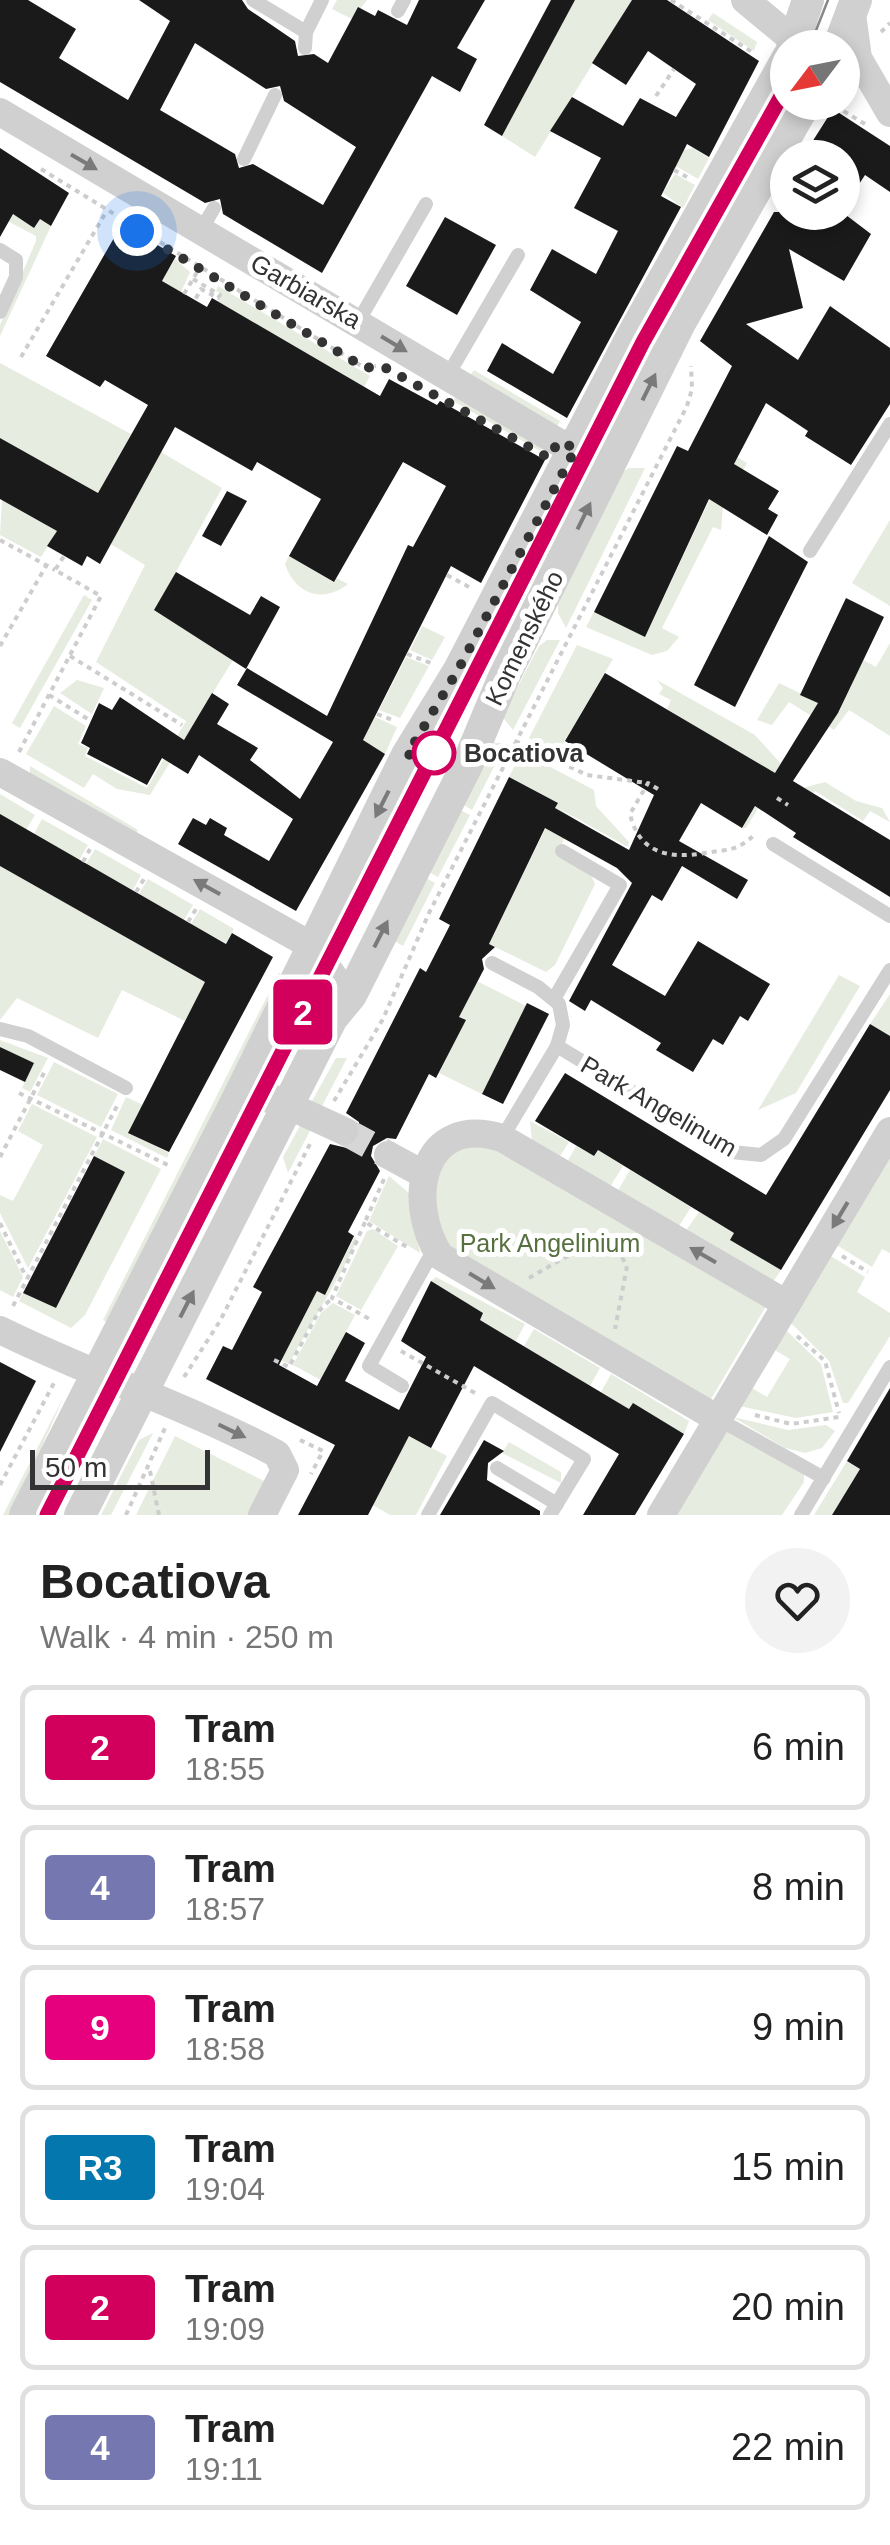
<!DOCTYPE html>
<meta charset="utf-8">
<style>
:root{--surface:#fff;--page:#f2f2f2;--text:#222;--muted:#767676;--line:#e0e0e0}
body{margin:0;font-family:Helvetica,sans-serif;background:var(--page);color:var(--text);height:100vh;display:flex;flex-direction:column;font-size:38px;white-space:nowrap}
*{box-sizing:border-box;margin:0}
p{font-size:32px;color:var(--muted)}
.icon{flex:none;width:55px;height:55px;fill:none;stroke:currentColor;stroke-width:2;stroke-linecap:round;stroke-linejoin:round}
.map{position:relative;height:1515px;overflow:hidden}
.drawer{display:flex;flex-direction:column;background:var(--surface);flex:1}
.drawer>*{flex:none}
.badge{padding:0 20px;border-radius:8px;font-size:35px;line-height:65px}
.needle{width:65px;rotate:238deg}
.tools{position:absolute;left:770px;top:30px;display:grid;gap:20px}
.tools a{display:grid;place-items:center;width:90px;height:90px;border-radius:50%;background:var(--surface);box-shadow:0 5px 15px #0003;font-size:50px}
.scale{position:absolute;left:30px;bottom:25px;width:180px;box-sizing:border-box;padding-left:10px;border:5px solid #333;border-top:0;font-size:28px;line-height:35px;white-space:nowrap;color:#333;-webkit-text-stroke:8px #fff;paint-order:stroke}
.you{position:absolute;width:50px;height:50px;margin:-25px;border:8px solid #fff;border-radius:50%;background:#1a73e8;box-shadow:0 0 0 15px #1a73e833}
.map>.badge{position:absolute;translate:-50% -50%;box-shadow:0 0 0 5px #fff}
.round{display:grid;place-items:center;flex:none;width:105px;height:105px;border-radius:52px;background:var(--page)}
.head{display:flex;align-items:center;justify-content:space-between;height:170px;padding:0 40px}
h1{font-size:48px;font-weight:700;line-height:75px}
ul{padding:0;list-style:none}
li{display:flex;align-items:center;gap:30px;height:125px;margin:0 20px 15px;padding:0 20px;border:5px solid var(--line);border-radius:15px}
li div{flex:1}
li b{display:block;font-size:38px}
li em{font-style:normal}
li .badge{min-width:110px;font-weight:700;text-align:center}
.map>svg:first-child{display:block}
.green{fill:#e6ecdf}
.building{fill:#1a1a1a;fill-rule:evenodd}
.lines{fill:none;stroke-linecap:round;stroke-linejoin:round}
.minor-tunnel{stroke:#d6d6d6;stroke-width:28;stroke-dasharray:28 14;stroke-linecap:butt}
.path{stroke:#cdcdcd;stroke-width:4;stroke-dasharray:5 5;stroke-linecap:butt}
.service{stroke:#d0d0d0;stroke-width:14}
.minor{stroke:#d0d0d0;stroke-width:28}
.tertiary{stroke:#d0d0d0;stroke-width:32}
.tram{stroke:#888;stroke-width:2.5}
.oneway{fill:#7a7a7a}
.line-casing{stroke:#fff;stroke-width:22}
.line{stroke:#d2005c;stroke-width:15}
.walk{stroke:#333;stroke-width:10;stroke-dasharray:0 18}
.stop-dot{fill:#fff;stroke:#d2005c;stroke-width:5}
.labels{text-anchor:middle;stroke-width:10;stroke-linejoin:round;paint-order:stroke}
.street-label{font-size:25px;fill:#333;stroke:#fff}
.stop-label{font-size:25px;font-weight:bold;fill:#333;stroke:#fff;text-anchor:start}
.park-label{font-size:25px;fill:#56703f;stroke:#fff}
</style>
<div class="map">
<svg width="890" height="1515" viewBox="0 0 890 1515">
<rect width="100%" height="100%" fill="#fff"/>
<g class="green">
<path d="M 337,0 L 367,0 L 352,19 L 332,9 Z"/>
<path d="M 575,0 L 632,0 L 535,157 L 502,136 Z"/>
<path d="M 713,13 L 757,42 L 754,51 L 708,20 Z"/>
<path d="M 693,148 L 709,158 L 698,179 L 676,166 L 684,150 Z"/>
<path d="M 675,174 L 695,185 L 683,208 L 663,193 Z"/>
<path d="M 13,214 L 34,228 L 40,219 L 51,226 L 0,336 L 0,325 L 36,241 L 36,236 L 0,217 Z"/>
<path d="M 175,259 L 190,272 L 181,292 L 162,281 Z"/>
<path d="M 218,286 L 370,376 L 364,387 L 218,302 L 222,295 L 216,291 Z"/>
<path d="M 0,363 L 131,434 L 98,493 L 0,438 Z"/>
<path d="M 474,370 L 560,421 L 557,427 L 470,376 Z"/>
<path d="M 457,393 L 544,445 L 540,451 L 453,401 Z"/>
<path d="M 161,452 L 222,488 L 155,610 L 233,660 L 150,795 L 117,789 L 93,774 L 84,788 L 26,754 L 54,706 L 86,726 L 78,744 L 88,748 L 85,756 L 147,788 L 186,721 L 96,662 L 145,565 L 109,543 Z"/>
<path d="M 737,457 L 747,463 L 723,506 L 721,530 L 713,527 L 662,628 L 679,637 L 667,651 L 652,655 L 586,627 L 594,612 L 645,637 L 724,469 Z"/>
<path d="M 629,468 L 645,468 L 566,628 L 558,613 L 558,601 L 622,472 Z"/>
<path d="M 2,500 L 57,531 L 41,557 L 0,535 Z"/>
<path d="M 890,520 L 890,606 L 852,583 Z"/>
<path d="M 289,556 L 333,582 L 336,578 L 348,584 C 323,604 295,594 285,564 Z"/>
<path d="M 84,595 L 92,600 L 20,728 L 12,723 Z"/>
<path d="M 422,626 L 445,637 L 432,660 L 410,650 Z"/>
<path d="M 547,640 L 560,640 L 513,730 L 502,716 L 539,646 Z"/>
<path d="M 890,643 L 890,736 L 849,710 L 834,730 L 789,702 L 772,725 L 757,720 L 779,683 L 839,712 L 863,660 L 876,667 Z"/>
<path d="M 577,645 L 613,659 L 562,745 L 546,747 L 529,738 Z"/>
<path d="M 406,657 L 429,666 L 400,718 L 379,710 Z"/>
<path d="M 77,680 L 104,688 L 92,714 L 60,693 Z"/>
<path d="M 657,680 L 755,735 L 781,764 L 782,770 L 746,828 L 742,828 L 774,775 L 667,709 L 671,700 L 659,694 L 663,688 Z"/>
<path d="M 375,717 L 397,727 L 385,754 L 363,740 Z"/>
<path d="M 494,743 L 506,743 L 472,810 L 459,802 Z"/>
<path d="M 522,752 L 594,790 L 596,806 L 629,842 L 628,847 L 558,808 L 575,819 L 556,854 L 591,875 L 595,884 L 555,965 L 546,972 L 489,944 L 558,803 L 509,777 Z"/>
<path d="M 30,766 L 138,830 L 135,835 L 30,774 Z"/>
<path d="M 825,782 L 856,801 L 882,808 L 890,822 L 870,811 L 863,821 L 815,791 L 811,796 L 799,789 Z"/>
<path d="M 0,794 L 35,815 L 26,830 L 0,815 Z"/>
<path d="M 456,808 L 470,815 L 438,877 L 425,870 Z"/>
<path d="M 42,819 L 88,845 L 79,860 L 34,834 Z"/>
<path d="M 95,849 L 141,875 L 133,890 L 86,864 Z"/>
<path d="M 0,866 L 203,981 L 207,979 L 185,1021 L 122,990 L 98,1038 L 17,998 L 0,1020 Z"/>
<path d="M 422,876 L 435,883 L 403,946 L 391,939 Z"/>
<path d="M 148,879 L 193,905 L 184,920 L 139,894 Z"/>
<path d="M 200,909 L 234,929 L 226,943 L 191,924 Z"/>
<path d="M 279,973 L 287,977 L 110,1324 L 103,1320 Z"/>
<path d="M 839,975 L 860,986 L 796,1093 L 758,1110 Z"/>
<path d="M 477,981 L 526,1006 L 482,1094 L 439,1073 L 465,1021 L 459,1017 Z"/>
<path d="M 890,994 L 890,1036 L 870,1024 Z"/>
<path d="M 0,1040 L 48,1058 L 30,1092 L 22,1088 L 34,1063 L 0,1047 Z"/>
<path d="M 336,1058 L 347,1058 L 320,1110 L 312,1101 Z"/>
<path d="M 54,1062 L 118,1094 L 101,1127 L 37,1095 Z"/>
<path d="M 126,1097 L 143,1105 L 129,1133 L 169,1153 L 167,1158 L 111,1130 Z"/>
<path d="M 32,1104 L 97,1137 L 28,1268 L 0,1213 L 0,1195 L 13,1201 L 43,1145 L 18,1131 Z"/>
<path d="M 530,1121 L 569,1142 L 558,1159 L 532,1142 Z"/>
<path d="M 301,1124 L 313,1125 L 288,1173 L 283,1157 Z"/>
<path d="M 468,1134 L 772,1296 L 704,1411 L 428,1236 L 419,1193 Z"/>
<path d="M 103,1139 L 161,1169 L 85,1315 L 71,1328 L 19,1301 L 23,1293 L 56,1308 L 125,1172 L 94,1156 Z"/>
<path d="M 576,1146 L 594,1156 L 598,1150 L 623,1166 L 608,1190 L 566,1164 Z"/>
<path d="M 890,1157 L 890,1253 L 882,1249 L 872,1267 L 835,1244 Z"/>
<path d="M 630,1170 L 691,1207 L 676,1231 L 616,1194 Z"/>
<path d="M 389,1176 L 411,1195 L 420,1253 L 369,1221 Z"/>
<path d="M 699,1212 L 734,1233 L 731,1240 L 781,1270 L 771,1285 L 683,1235 Z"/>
<path d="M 373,1229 L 398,1246 L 361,1310 L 336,1296 L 367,1231 Z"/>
<path d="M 0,1231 L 23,1277 L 13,1297 L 0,1290 Z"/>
<path d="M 355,1236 L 356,1243 C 336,1285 311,1322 289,1364 L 281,1360 L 317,1291 L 325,1294 Z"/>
<path d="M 829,1255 L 865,1277 L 857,1292 L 890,1313 L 890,1336 L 848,1403 L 843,1403 L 829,1361 L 789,1321 Z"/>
<path d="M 436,1277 L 525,1324 L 516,1341 L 480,1320 L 483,1313 L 431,1281 Z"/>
<path d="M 333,1303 L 355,1315 L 325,1371 L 364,1391 L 336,1388 L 293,1365 L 321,1313 Z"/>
<path d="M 534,1329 L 600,1368 L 590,1386 L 524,1346 Z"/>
<path d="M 785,1329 L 821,1364 L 833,1412 L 796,1418 L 739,1406 L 750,1387 L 767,1397 L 790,1359 L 773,1349 Z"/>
<path d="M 611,1374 L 689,1421 L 684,1434 L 633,1404 L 629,1409 L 601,1392 Z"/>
<path d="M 64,1396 L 12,1515 L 3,1515 Z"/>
<path d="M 733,1417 L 788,1430 L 826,1425 L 835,1431 L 822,1448 L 805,1453 L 785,1448 Z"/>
<path d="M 417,1420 L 411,1437 L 447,1456 L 416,1515 L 390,1515 L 373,1505 Z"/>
<path d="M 728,1425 L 804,1471 L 804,1482 L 782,1515 L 673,1515 Z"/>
<path d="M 153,1433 L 111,1515 L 101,1515 L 139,1440 Z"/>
<path d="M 175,1436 L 268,1483 L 252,1515 L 136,1515 Z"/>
<path d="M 509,1442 L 561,1472 L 561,1483 L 502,1453 Z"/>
<path d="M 847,1461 L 860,1469 L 832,1515 L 814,1515 Z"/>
</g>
<g class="building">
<path d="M 0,0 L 28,0 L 76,29 L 59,58 L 128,100 L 170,21 L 139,0 L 242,0 L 248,9 L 295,41 L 298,56 L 314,54 L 328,63 L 358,7 L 375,16 L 378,10 L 407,25 L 419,0 L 485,0 L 457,48 L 477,59 L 460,92 L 432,76 L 322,273 L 223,214 L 220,199 L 205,203 L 0,82 ZM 195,43 L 266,89 L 280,86 L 284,101 L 356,147 L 323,205 L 253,164 L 239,168 L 235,154 L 160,110 Z"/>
<path d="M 551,0 L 575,0 L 502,136 L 484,125 Z"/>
<path d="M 632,0 L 667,0 L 759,61 L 709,157 L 687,144 L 661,196 L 681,207 L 567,418 L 487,371 L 502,343 L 553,374 L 581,322 L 530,290 L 552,249 L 596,274 L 618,231 L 574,208 L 601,158 L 550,131 L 572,97 L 623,126 L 640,98 L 676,117 L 696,84 L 648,51 L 626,85 L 592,63 Z"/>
<path d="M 833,109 L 890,146 L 890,192 L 865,175 L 842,210 L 842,158 L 802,158 Z"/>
<path d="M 0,148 L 69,193 L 51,226 L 40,219 L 34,228 L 13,214 L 0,237 Z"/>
<path d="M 774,212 L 842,212 L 871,234 L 844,281 L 789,249 L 803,308 L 746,324 L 798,360 L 830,306 L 890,348 L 890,404 L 851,465 L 805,436 L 808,431 L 766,403 L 734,464 L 779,491 L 768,509 L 778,515 L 767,535 L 709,499 L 645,637 L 594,612 L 677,446 L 688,451 L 732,366 L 700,341 Z"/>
<path d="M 445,217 L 496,245 L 457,315 L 406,286 Z"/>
<path d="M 122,224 L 176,256 L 162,281 L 207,307 L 212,298 L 380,396 L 389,379 L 437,405 L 440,401 L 545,460 L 481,583 L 451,566 L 363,740 L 385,754 L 296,911 L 178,844 L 193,818 L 206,825 L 210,818 L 227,828 L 224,835 L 269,861 L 293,819 L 199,755 L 188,774 L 162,758 L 147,785 L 87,754 L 90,748 L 81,743 L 99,703 L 112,710 L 120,697 L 184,740 L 212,693 L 229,704 L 217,724 L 258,748 L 250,760 L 300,799 L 333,742 L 237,685 L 247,668 L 327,716 L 408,545 L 413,547 L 446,486 L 403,462 L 334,582 L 289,556 L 321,499 L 257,462 L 252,471 L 175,427 L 100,564 L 87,556 L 82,566 L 47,546 L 57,531 L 0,499 L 0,438 L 98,493 L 148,405 L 105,380 L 100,387 L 46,356 Z"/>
<path d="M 227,491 L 247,501 L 221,546 L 202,536 Z"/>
<path d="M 769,536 L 808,562 L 735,707 L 694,685 Z"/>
<path d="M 176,572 L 250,615 L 261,596 L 280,607 L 246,669 L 154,610 Z"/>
<path d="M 846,598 L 884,617 L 838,713 L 793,781 L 890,840 L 890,897 L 793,837 L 796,833 L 755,806 L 742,828 L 701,803 L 679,841 L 748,880 L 737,899 L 682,866 L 662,901 L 652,895 L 612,965 L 665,996 L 698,941 L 770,984 L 748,1021 L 740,1016 L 723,1045 L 713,1039 L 693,1072 L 656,1050 L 661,1043 L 591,1000 L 585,1011 L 569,1001 L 632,883 L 617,868 L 545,828 L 489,944 L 495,947 L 482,959 L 484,969 L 459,1017 L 466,1020 L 436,1078 L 429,1074 L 396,1139 L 387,1138 L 373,1146 L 371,1156 L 380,1171 L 348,1232 L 354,1236 L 325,1295 L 317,1291 L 279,1365 L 317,1386 L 346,1332 L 365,1343 L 345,1381 L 399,1410 L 426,1357 L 401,1341 L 431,1281 L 483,1313 L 480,1320 L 629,1409 L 633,1403 L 684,1434 L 635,1515 L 583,1515 L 619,1454 L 474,1366 L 431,1448 L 409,1436 L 368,1515 L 298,1515 L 335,1445 L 206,1379 L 223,1346 L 232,1350 L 262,1292 L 253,1287 L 330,1144 L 347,1148 L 359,1139 L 359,1122 L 346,1113 L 420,968 L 426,972 L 450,925 L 439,919 L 509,777 L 558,803 L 555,808 L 629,850 L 654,795 L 565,741 L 605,673 L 775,773 L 818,703 L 800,695 Z"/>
<path d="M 0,814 L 226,944 L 232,933 L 273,957 L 169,1152 L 128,1133 L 205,982 L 0,866 Z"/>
<path d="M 527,1003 L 549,1014 L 503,1104 L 482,1094 Z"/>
<path d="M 870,1024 L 890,1036 L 890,1090 L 781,1270 L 730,1240 L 734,1233 L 598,1150 L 594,1156 L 535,1121 L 565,1073 L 766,1195 Z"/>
<path d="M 0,1047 L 34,1063 L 25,1082 L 0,1070 Z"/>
<path d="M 94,1156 L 125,1172 L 56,1308 L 23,1293 Z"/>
<path d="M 0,1362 L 36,1381 L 0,1452 Z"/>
<path d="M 890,1388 L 890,1515 L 832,1515 L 860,1469 L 847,1461 Z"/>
<path d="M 484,1440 L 504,1451 L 488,1463 L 487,1480 L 540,1511 L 540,1515 L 440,1515 Z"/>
</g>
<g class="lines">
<path class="minor-tunnel" d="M 344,1131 L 388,1155"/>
<g class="path">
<path d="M 671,0 L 755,54"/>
<path d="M 881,32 L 890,23"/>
<path d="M 656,96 L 674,69"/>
<path d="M 835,106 L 865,124"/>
<path d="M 41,169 L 365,368 L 376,366"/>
<path d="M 674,170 L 687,177"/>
<path d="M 193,279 L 220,295 L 218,298 L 201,289 L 195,300"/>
<path d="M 184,294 L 199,269"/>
<path d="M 21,357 L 106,212"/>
<path d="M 0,540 L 55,570"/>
<path d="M 447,575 L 469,587"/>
<path d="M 0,646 L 46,566"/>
<path d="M 407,654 L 431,663"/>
<path d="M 70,656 L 182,725"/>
<path d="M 49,695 L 91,721"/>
<path d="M 377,714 L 395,721"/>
<path d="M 515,741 L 587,775 L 647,783"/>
<path d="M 19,752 L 101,596 L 55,570 L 64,556"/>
<path d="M 658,789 L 648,783 L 630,814 C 639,854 670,859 705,853 C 728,849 737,852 755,834"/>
<path d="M 777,798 L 788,805"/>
<path d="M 83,862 L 90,849"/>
<path d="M 136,892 L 144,879"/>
<path d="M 188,922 L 196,909"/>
<path d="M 19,1093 L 172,1167"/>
<path d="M 334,1101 L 383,1019 L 429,913 L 687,406 L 692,389 L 691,366"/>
<path d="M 0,1157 L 46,1069"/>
<path d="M 384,1179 L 365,1222 L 407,1247"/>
<path d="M 365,1222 L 332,1298 L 373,1321"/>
<path d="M 0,1223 L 26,1277"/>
<path d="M 842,1256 L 868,1272"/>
<path d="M 529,1278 L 592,1242 L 615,1245 L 627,1266 L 615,1329"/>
<path d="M 13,1306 L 117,1106"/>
<path d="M 797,1336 L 825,1361 L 839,1413"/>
<path d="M 401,1351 L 475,1393"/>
<path d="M 274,1360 L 289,1367 L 319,1311 L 332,1298"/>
<path d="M 184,1377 L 220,1321 L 310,1144"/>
<path d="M 755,1415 L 791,1424 L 839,1417"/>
<path d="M 300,1440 L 323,1451 L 311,1474"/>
<path d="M 150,1471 L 159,1515"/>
<path d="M 0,1485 L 54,1383"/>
<path d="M 126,1515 L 165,1428"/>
</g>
<g class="service">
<path d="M 253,0 L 306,32"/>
<path d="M 398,11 L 404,0"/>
<path d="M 305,48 L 306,32 L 322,0"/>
<path d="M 244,159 L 275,95"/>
<path d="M 201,230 L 214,208"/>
<path d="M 0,250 L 16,260 L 16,277 L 0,312"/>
<path d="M 358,322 L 426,204"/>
<path d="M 448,375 L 518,255"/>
<path d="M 810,551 L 890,424"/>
<path d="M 773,844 L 890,916"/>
<path d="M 492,963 L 538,987 L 559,1004 L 563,1025 L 557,1046"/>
<path d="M 554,999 L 620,885 L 562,851"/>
<path d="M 0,1029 L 28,1036 L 126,1088"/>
<path d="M 502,1138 L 557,1046 L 732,1152 L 761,1155 L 784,1139 L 890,970"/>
<path d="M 402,1386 L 369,1366 L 428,1260 L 440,1256"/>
<path d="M 718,1419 L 824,1478"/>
<path d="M 497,1468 L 557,1504"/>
<path d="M 428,1515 L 492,1403 L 584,1459 L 550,1515"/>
<path d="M 801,1515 L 890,1367"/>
</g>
<g class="minor">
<path d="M 745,0 L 803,48"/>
<path d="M 852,14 L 858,58 L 890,113"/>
<path d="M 0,112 L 558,442 L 588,450 L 617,450"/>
<path d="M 0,772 L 312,946 L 334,977 L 332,1018"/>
<path d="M 237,1100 L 272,1098 L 344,1131"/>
<path d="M 388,1155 L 423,1174"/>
<path d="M 0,1330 C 91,1375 187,1406 277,1454 L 285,1470 L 262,1515"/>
<path d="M 718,1419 L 440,1256 C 405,1201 421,1113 502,1138 L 787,1304"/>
<path d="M 661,1515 L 890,1131"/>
</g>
<g class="tertiary">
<path d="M 792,48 L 808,0"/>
<path d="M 838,48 L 856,0"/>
<path d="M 25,1515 L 237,1100 L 407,755 L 459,670 L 632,336 L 788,57"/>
<path d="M 80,1515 L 332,1018 L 351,995 L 468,763 L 504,677 L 681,321 L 806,102"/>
</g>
<g class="tram">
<path d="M 809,48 L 828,0"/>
<path d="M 47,1515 L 643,341 L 788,84"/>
</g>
</g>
<defs><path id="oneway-solid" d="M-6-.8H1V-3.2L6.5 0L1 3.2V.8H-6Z" transform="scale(2.5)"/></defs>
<g class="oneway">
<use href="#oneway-solid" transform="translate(84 162) rotate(30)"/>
<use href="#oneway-solid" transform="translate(394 344) rotate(31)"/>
<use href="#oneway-solid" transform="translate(649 387) rotate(-64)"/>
<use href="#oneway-solid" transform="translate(584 516) rotate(-64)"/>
<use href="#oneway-solid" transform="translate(382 804) rotate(117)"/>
<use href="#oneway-solid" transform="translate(207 887) rotate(-151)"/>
<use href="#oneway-solid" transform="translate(381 934) rotate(-63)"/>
<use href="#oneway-solid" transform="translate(840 1215) rotate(121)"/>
<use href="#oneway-solid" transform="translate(703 1255) rotate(-150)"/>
<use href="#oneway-solid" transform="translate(482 1281) rotate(31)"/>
<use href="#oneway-solid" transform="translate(187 1304) rotate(-63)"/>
<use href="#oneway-solid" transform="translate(232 1431) rotate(26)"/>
</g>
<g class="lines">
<g class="line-casing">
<path id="line" d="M 47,1515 L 643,342 L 788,84"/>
</g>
<use href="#line" class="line"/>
<path class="walk" d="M 137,231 L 365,368 L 382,366 L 549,458 L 558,442 L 576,448 L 458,670 L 407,755 L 434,753"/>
</g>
<circle class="stop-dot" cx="434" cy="753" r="20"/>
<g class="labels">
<g class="street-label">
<text transform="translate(306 291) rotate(30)" y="9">Garbiarska</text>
<text transform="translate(524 638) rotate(-64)" y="9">Komenského</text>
<text transform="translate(659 1106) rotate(30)" y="9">Park Angelinum</text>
</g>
<g class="stop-label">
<text x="464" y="762">Bocatiova</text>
</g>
<g class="park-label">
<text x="550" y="1252">Park Angelinium</text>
</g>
</g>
</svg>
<div class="tools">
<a><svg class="needle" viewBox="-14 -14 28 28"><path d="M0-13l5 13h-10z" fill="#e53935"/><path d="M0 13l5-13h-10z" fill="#767676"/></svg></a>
<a><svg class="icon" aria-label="layers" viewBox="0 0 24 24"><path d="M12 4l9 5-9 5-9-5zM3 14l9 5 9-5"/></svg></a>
</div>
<div class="scale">50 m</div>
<div class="you" style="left:137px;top:231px"></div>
<b class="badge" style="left:303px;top:1012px;background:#d2005c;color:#fff">2</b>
</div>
<section class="drawer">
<div class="head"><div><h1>Bocatiova</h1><p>Walk · 4 min · 250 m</p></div><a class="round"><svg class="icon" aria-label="heart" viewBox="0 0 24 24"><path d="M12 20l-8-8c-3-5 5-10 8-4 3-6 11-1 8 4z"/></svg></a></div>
<ul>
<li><span class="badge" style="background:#d2005c;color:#fff">2</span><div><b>Tram</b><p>18:55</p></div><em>6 min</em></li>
<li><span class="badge" style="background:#7477b0;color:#fff">4</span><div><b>Tram</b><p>18:57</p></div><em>8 min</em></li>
<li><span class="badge" style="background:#e6007e;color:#fff">9</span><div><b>Tram</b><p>18:58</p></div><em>9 min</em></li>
<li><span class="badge" style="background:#0377ae;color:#fff">R3</span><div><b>Tram</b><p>19:04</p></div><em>15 min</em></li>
<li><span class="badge" style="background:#d2005c;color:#fff">2</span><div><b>Tram</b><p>19:09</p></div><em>20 min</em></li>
<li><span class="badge" style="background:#7477b0;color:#fff">4</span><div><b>Tram</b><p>19:11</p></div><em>22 min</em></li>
</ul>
</section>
